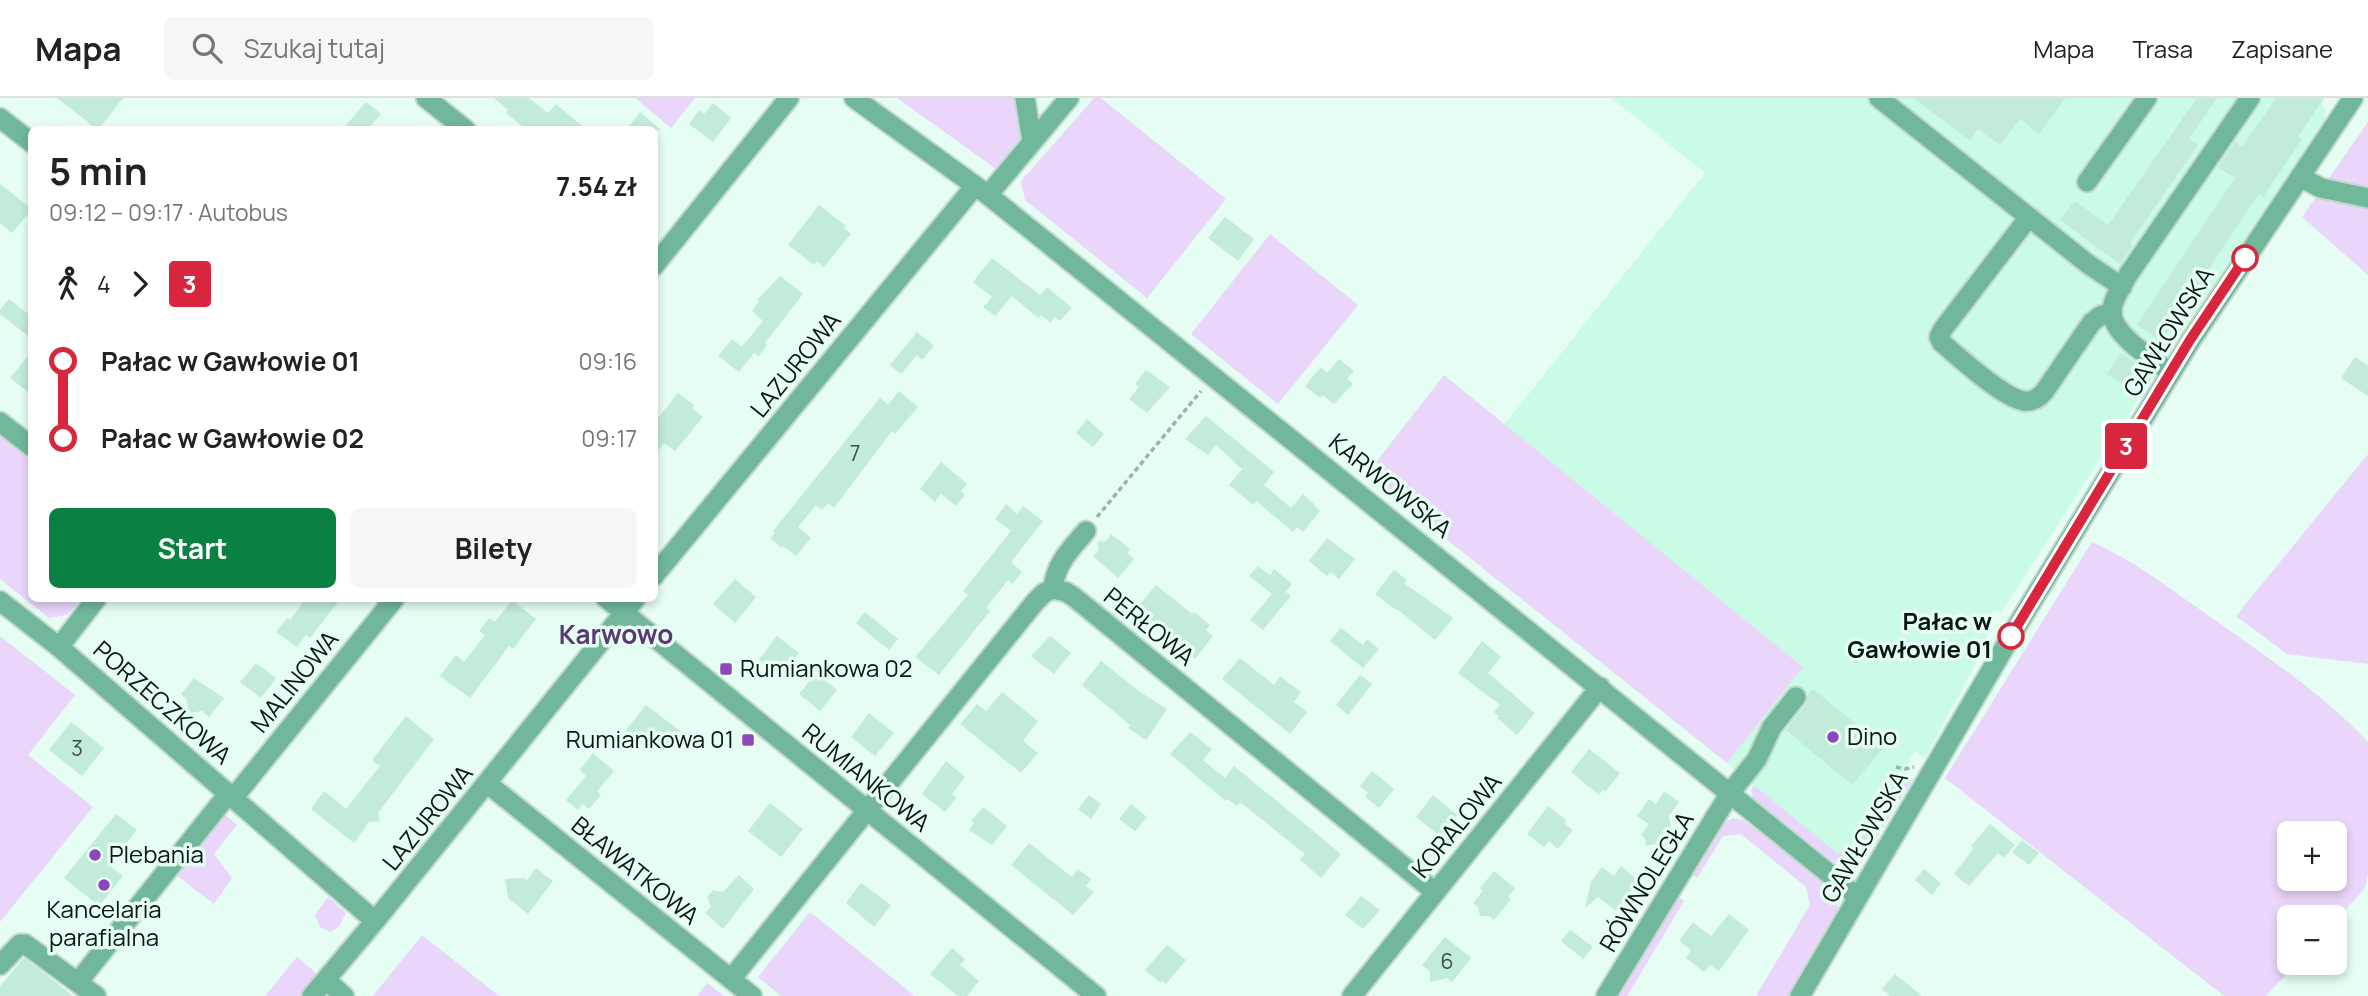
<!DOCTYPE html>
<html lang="pl">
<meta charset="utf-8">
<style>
:root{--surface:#fff;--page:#f6f6f6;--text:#222;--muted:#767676;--line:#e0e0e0;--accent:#0b8043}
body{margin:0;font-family:Manrope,sans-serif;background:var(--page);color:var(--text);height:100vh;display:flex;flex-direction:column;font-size:26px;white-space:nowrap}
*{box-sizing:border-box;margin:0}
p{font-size:23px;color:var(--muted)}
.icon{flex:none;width:38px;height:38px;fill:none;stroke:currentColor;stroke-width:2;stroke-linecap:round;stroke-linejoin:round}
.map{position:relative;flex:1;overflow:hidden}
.panel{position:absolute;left:28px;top:28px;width:630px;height:476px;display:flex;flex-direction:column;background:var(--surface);border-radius:10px;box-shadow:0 4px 10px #0003}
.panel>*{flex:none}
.badge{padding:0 14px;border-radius:5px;font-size:24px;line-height:46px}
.buttons{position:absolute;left:2277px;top:723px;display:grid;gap:14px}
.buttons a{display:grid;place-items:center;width:70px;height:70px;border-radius:10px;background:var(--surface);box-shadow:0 4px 10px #0003;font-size:35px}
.map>.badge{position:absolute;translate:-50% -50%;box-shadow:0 0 0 4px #fff}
.legs{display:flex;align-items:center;gap:10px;height:77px;padding:0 21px;font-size:23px}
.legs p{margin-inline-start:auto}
.head{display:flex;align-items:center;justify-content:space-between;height:119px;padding:0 21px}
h1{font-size:38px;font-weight:700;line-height:52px}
.action{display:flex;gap:14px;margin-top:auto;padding:14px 21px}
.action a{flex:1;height:80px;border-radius:10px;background:var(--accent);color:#fff;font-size:28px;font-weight:700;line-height:80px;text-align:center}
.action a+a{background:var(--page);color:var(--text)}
ul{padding:0 21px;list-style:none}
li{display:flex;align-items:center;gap:24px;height:77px;font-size:26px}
li i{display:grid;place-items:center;width:10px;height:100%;margin:0 9px;background:currentColor}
li i::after{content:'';width:18px;height:18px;margin:-9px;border:5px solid;border-radius:50%;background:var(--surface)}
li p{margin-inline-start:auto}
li:first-child i{background:linear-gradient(#0000 50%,currentColor 0)}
li:last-child i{background:linear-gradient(currentColor 50%,#0000 0)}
header{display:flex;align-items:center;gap:42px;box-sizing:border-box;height:98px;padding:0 35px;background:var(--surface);border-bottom:2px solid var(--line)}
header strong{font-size:33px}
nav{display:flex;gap:38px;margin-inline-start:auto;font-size:24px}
.search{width:490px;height:63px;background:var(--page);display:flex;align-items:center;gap:18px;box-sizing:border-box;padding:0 24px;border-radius:10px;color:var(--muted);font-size:26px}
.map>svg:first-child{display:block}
.built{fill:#c9fbe5}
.green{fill:#ead6fa;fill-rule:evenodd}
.building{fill:#c3ebd9}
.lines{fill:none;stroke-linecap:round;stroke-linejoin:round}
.minor-casing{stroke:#c2d8ce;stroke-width:23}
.path{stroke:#9db2a9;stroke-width:3.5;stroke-dasharray:5 3.5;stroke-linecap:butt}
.minor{stroke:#71b79a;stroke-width:19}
.line-1-casing{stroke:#fff;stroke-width:16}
.line-1{stroke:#d7263d;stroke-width:10}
.stop-1-dot{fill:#fff;stroke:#d7263d;stroke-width:3.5}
.poi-dot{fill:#8d47ba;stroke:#e5fdf2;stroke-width:2.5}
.labels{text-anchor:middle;stroke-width:7;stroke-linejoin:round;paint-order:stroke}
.number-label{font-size:21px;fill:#384d44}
.street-label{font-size:24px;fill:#091812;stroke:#e5fdf2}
.stop-label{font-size:24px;font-weight:bold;fill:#091812;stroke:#e5fdf2;text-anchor:end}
.poi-label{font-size:24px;fill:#091812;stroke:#e5fdf2;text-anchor:start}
.neighbourhood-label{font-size:26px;font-weight:bold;fill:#5a3872;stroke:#e5fdf2}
</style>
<header>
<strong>Mapa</strong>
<div class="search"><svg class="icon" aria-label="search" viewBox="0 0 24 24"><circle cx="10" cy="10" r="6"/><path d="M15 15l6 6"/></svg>Szukaj tutaj</div>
<nav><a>Mapa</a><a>Trasa</a><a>Zapisane</a></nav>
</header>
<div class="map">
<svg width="2368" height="898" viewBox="0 0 2368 898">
<rect width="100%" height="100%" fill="#e5fdf2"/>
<path class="built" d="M 1612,0 L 2324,0 L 2321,5 L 2326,13 L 2325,21 L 2173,247 L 2001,515 L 1994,512 L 1981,532 L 1988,537 L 1977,563 L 1925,660 L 1915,653 L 1857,748 L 1837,756 L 1727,665 L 1803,569 L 1504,327 L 1705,75 Z"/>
<g class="green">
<path d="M 635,0 L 695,0 L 671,30 Z"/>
<path d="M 897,0 L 1018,0 L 1024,35 L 996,71 Z"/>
<path d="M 1094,0 L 1101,0 L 1226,101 L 1147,200 L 1025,102 L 1021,83 Z"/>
<path d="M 2368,24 L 2368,177 L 2302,119 Z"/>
<path d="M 1270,136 L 1358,207 L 1278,306 L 1191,236 Z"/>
<path d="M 1444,277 L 1803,569 L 1727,665 L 1366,377 Z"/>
<path d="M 0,335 L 31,360 L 32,500 L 81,501 L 67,517 L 49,520 L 0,481 Z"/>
<path d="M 2368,356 L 2368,566 L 2287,556 L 2236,518 Z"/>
<path d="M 2092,444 C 2135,463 2170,491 2209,518 C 2264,557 2322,595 2368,644 L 2368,777 L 2365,790 L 2335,823 L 2334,819 L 2289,819 L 2289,864 L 2297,865 L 2266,898 L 2224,898 L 1945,680 ZM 2289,735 L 2334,735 L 2334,780 L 2289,780 Z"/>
<path d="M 0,538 L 75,597 L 28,657 L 93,709 L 0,824 Z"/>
<path d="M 1901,675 L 1913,681 L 1860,767 C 1846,768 1836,766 1824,759 L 1753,701 L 1751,692 L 1754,687 L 1837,755 L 1857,748 Z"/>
<path d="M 222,714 L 237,727 L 214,756 L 232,780 L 214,806 L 176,777 Z"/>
<path d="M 1733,720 L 1743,722 C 1764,738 1841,788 1838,812 L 1788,898 L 1756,898 L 1810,807 L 1806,789 L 1741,736 L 1723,738 L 1697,780 L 1692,776 L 1721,726 Z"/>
<path d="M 328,799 L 346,815 L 339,829 L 330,834 L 320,829 L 315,817 Z"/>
<path d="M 1678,799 L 1684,803 L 1627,898 L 1618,898 Z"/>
<path d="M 810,814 L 905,890 L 914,898 L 781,898 L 758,879 Z"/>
<path d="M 422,837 L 499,898 L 373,898 Z"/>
<path d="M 297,859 L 315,874 L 317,881 L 303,898 L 265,898 Z"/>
<path d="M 707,885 L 724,898 L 697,898 Z"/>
</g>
<g class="building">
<path d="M 57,0 L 123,0 L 98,32 Z"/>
<path d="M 494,0 L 529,0 L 548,15 L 556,6 L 587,32 L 527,32 L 506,15 L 508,12 Z"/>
<path d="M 1913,0 L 2066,0 L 2039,36 L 2020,21 L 2000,47 L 1978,31 L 1970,43 Z"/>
<path d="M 2197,0 L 2217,0 L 2189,41 L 2198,47 L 2130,145 L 2133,147 L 2120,166 L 2060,122 L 2075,103 L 2108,127 Z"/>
<path d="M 2276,0 L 2324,0 L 2298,39 L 2302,41 L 2263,99 L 2259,96 L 2161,243 L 2137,227 L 2235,80 L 2218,69 L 2235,44 L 2242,49 Z"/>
<path d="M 366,4 L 381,16 L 367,32 L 342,32 Z"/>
<path d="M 713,5 L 731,20 L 713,44 L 689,26 L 699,12 L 704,16 Z"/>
<path d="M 640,14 L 661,32 L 626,32 Z"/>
<path d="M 0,86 L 32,111 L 12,135 L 0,125 Z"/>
<path d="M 819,107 L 846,128 L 844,130 L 851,136 L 824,169 L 817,163 L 814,167 L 788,147 Z"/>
<path d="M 1225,119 L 1254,141 L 1238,163 L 1208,140 Z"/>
<path d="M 992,160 L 1040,197 L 1047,189 L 1072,210 L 1060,223 L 1055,219 L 1050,225 L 1041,217 L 1038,220 L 1012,198 L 995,218 L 983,209 L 992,199 L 973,184 Z"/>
<path d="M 780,178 L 803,196 L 765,245 L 767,247 L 759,258 L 754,255 L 739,274 L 718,258 L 732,241 L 741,248 L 745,245 L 763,223 L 752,213 L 759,203 L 757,202 Z"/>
<path d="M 9,201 L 32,219 L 32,241 L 0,216 L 0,212 Z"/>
<path d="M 917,234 L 934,248 L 922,262 L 917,257 L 901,276 L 890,267 Z"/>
<path d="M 32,253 L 32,297 L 10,280 Z"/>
<path d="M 2121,255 L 2142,270 L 2128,290 L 2107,276 Z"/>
<path d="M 2355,259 L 2368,268 L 2368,298 L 2341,280 Z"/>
<path d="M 1339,261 L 1354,273 L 1347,281 L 1353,286 L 1334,306 L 1323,297 L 1320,300 L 1305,288 L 1321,269 L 1327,275 Z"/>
<path d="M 1146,272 L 1170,289 L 1147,315 L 1129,301 L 1139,289 L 1135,286 Z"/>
<path d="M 899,293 L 918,309 L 895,336 L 892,333 L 834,410 L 828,405 L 822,412 L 816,407 L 798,429 L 811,440 L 796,458 L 783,448 L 782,450 L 770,440 L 775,435 L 773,433 L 880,300 L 888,307 Z"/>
<path d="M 678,295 L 694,307 L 692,310 L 703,319 L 675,353 L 664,345 L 654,357 L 654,325 Z"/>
<path d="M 1206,318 L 1274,374 L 1264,387 L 1291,410 L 1303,396 L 1315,407 L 1314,408 L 1320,413 L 1303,434 L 1297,429 L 1293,434 L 1256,403 L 1253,407 L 1229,387 L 1242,371 L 1216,347 L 1208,357 L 1185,341 Z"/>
<path d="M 1087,321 L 1104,336 L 1093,349 L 1076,335 Z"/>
<path d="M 941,364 L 967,386 L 961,393 L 965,397 L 956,408 L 941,396 L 935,404 L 920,391 Z"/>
<path d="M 1006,406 L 1017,416 L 1023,408 L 1043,423 L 1011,464 L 1022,474 L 1012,486 L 1008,482 L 986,510 L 990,513 L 939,577 L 915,559 L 968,497 L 963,493 L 1011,433 L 995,421 Z"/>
<path d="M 1111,436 L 1130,451 L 1127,455 L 1134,461 L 1118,480 L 1093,458 L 1099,452 L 1097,444 L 1106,443 Z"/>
<path d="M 1327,440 L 1355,461 L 1339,481 L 1331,474 L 1327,478 L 1309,463 Z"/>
<path d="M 1258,468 L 1270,477 L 1274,471 L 1292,486 L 1286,494 L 1291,498 L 1263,532 L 1250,522 L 1272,496 L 1249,478 Z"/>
<path d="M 1394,472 L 1407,482 L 1404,485 L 1453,520 L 1435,542 L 1397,511 L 1396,512 L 1375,496 Z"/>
<path d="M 735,481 L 756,499 L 735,525 L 713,506 Z"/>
<path d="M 1156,487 L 1192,516 L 1194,514 L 1210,527 L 1206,532 L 1213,538 L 1195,561 L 1172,542 L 1174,540 L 1137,510 Z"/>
<path d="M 306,500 L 341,500 L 310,540 L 306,537 L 297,549 L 276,534 L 287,520 L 290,522 Z"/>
<path d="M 512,502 L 536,521 L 513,551 L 509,548 L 470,600 L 440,578 L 456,557 L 464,564 L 485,537 L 479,533 L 489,520 L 495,524 Z"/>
<path d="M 865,514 L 898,541 L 889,552 L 856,525 Z"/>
<path d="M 1341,530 L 1363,547 L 1367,541 L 1379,551 L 1363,570 L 1330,543 Z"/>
<path d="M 777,538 L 799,555 L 788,569 L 785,567 L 776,577 L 758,563 Z"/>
<path d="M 1050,538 L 1071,555 L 1054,576 L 1031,558 Z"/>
<path d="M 1482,543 L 1501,559 L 1488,575 L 1535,615 L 1517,637 L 1497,620 L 1499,618 L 1494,614 L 1500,607 L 1458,575 Z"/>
<path d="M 1240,560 L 1274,587 L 1280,578 L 1301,594 L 1294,604 L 1307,614 L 1290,636 L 1222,581 Z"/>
<path d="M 1101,563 L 1140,594 L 1167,611 L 1146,642 L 1128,630 L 1130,627 L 1082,587 Z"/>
<path d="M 256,565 L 276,580 L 261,600 L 240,584 Z"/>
<path d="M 816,575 L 837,592 L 820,613 L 799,596 Z"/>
<path d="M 1360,577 L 1372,586 L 1348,617 L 1336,607 Z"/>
<path d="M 194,580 L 224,600 L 209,619 L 202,613 L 189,615 L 186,600 L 181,596 Z"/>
<path d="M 1813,591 L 1884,649 L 1852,687 L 1786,632 L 1806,607 L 1808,597 Z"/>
<path d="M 1002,594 L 1038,623 L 1023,643 L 1038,655 L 1021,675 L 960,626 L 977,606 L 986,613 Z"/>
<path d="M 646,607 L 680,633 L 669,648 L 651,634 L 638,651 L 625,644 L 622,637 Z"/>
<path d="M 869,615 L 894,635 L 875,658 L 851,639 Z"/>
<path d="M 406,618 L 434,641 L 378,715 L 380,723 L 369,724 L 354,745 L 311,711 L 324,693 L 346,711 L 380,668 L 372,662 Z"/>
<path d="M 71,624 L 104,650 L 82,678 L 49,652 Z"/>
<path d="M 1190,634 L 1212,651 L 1203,662 L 1225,680 L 1234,668 L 1341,756 L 1321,780 L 1300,762 L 1305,756 L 1240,704 L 1237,708 L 1228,701 L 1226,703 L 1170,656 Z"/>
<path d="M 1589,651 L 1620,675 L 1606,693 L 1603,692 L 1599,697 L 1571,674 Z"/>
<path d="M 593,655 L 614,673 L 597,693 L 601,697 L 589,711 L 583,706 L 578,712 L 566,702 L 586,678 L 580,672 Z"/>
<path d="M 946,663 L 965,679 L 952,696 L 956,700 L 945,714 L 922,696 Z"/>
<path d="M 1372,673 L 1394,691 L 1379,710 L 1365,698 L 1368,695 L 1360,688 Z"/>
<path d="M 1664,693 L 1679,704 L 1669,718 L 1671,731 L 1658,749 L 1654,746 L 1646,748 L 1645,740 L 1641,737 L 1649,726 L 1637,718 L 1649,701 L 1656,706 Z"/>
<path d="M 1089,697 L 1101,706 L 1091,721 L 1078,711 Z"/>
<path d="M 1433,697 L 1457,717 L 1440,738 L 1416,719 Z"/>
<path d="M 770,705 L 803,731 L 781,759 L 748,733 Z"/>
<path d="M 1131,706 L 1147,719 L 1135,733 L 1119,721 Z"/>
<path d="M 1548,708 L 1566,722 L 1564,725 L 1573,732 L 1558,751 L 1549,743 L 1544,749 L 1527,736 Z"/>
<path d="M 983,709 L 1007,728 L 992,747 L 969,732 L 974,725 L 971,723 Z"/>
<path d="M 116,716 L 137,732 L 109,767 L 123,778 L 99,808 L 64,780 Z"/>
<path d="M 1990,726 L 2015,747 L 2004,760 L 1998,755 L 1969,788 L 1954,776 L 1974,750 L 1971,748 Z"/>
<path d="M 2022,742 L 2039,755 L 2029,767 L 2012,754 Z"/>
<path d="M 1029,745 L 1072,779 L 1078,771 L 1091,781 L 1086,788 L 1094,794 L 1073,817 L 1011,767 Z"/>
<path d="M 1621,768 L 1638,782 L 1616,813 L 1598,799 L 1585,810 L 1591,784 L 1602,769 L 1614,778 Z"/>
<path d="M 536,770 L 553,783 L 528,816 L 508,800 L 505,781 L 524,780 L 527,782 Z"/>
<path d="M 1924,771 L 1941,785 L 1932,797 L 1915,782 Z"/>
<path d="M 1494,773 L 1515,790 L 1508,799 L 1511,801 L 1494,822 L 1489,818 L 1480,818 L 1478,809 L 1473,805 L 1483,793 L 1480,790 Z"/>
<path d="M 739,777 L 754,791 L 723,831 L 705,815 L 711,809 L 707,799 L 713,792 L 723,794 Z"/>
<path d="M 861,785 L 891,807 L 874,829 L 846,805 Z"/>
<path d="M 1361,798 L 1380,812 L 1363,831 L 1345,817 Z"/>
<path d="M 1729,816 L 1749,832 L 1719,873 L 1710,867 L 1704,874 L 1686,860 L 1691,852 L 1679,843 L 1693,824 L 1711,838 Z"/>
<path d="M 1570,832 L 1593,849 L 1583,861 L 1561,843 Z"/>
<path d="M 1445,839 L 1471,860 L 1452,884 L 1447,880 L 1430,884 L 1430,874 L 1422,867 Z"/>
<path d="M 1167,847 L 1186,862 L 1166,886 L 1163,883 L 1161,885 L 1145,872 Z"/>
<path d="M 952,850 L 965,861 L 960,867 L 979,883 L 967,898 L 958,898 L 930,876 Z"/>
<path d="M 24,860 L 44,875 L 73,898 L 0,898 L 0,888 Z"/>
<path d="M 1895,876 L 1922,898 L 1890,898 L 1882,891 Z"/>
</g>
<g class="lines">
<g class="minor-casing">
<g id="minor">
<path d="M 426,0 L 466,32"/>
<path d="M 854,0 L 988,97 L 1858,799"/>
<path d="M 1025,0 L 1032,43"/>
<path d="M 1879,0 L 2088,166 L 2122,189"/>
<path d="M 0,20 L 32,45"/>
<path d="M 2300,79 L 2321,90 L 2368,100"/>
<path d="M 2087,84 L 2147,0"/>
<path d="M 988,97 L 1069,0"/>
<path d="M 2029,119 L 1943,231 L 1939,239 L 1942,245 C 1960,260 2003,300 2024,303 C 2033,304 2038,300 2044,294 L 2092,224 L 2100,218 L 2112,214"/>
<path d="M 654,168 L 789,0"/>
<path d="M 2171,275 C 2153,261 2110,236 2112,212 C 2113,200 2122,188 2128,177 L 2250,0"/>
<path d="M 0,324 L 32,349"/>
<path d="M 654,478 L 975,88"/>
<path d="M 1053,491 C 1055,466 1070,452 1086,433"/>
<path d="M 606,500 L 1096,898"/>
<path d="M 0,503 L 59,549 L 375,823 L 636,500"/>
<path d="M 59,549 L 97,500"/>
<path d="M 488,686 L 752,898"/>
<path d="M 234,699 L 395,500"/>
<path d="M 0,867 L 20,846 L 25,846 L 96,898"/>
<path d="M 731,881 L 1035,504 L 1044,495 L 1053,491 L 1066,494 L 1074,499 L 1435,794"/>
<path d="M 326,882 L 344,898"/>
<path d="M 78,884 L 229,695"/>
<path d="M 312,898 L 375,823"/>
<path d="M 1352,898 L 1600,589"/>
<path d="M 1606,898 L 1730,695 L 1757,661 L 1772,629 L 1796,599"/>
<path d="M 1800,898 L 2020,523 L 2191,242 L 2353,0"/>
</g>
</g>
<g class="path">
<path d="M 1097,419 L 1201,293"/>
<path d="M 1896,669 L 1905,671 L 1914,669"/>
</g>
<use href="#minor" class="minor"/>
</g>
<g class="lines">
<g class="line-1-casing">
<path id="line-1" d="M 2011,538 L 2190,242 L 2245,160"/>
</g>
<use href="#line-1" class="line-1"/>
</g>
<g class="stop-1-dot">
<circle cx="2245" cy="160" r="12"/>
<circle cx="2011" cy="538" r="12"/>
</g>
<g class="poi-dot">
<rect x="719" y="564" width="14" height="14" rx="3.5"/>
<circle cx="1833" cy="639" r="7"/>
<rect x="741" y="635" width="14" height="14" rx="3.5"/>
<circle cx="95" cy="757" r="7"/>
<circle cx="104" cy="787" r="7"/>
</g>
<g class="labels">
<g class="number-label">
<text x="855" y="363">7</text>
<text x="77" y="658">3</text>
<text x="1447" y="871">6</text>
</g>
<g class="street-label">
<text transform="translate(2169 234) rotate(-58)" y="8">GAWŁOWSKA</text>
<text transform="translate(796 267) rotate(-51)" y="8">LAZUROWA</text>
<text transform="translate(1390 388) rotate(39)" y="8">KARWOWSKA</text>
<text transform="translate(1149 529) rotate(39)" y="8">PERŁOWA</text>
<text transform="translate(295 584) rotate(-51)" y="8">MALINOWA</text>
<text transform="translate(162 605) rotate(41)" y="8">PORZECZKOWA</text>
<text transform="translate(866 680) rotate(39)" y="8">RUMIANKOWA</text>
<text transform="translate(428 720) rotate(-51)" y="8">LAZUROWA</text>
<text transform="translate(1457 728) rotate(-51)" y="8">KORALOWA</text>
<text transform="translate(1865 739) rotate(-60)" y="8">GAWŁOWSKA</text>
<text transform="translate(635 773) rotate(39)" y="8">BŁAWATKOWA</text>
<text transform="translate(1647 784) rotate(-59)" y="8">RÓWNOLEGŁA</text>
</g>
<g class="stop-label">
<text x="1992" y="532">Pałac w<tspan x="1992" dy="28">Gawłowie 01</tspan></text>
</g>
<g class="poi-label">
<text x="740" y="579">Rumiankowa 02</text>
<text x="1847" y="647">Dino</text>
<text x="734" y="650" text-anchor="end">Rumiankowa 01</text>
<text x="109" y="765">Plebania</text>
<text x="104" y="820" text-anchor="middle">Kancelaria<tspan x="104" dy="28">parafialna</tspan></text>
</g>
<g class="neighbourhood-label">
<text x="616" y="546">Karwowo</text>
</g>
</g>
</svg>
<div class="buttons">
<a>+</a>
<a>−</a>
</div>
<b class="badge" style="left:2126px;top:348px;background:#d7263d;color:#fff">3</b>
<section class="panel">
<div class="head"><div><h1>5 min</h1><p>09:12 – 09:17 · Autobus</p></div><b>7.54 zł</b></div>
<div class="legs"><svg class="icon" aria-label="walk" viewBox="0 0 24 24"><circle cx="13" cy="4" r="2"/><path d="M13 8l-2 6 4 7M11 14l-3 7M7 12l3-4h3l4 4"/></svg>4<svg class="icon" aria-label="forward" viewBox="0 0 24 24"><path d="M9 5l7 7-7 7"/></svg><b class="badge" style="background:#d7263d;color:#fff">3</b></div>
<ul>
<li><i style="color:#d7263d"></i><b>Pałac w Gawłowie 01</b><p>09:16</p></li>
<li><i style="color:#d7263d"></i><b>Pałac w Gawłowie 02</b><p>09:17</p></li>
</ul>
<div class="action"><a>Start</a><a>Bilety</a></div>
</section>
</div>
